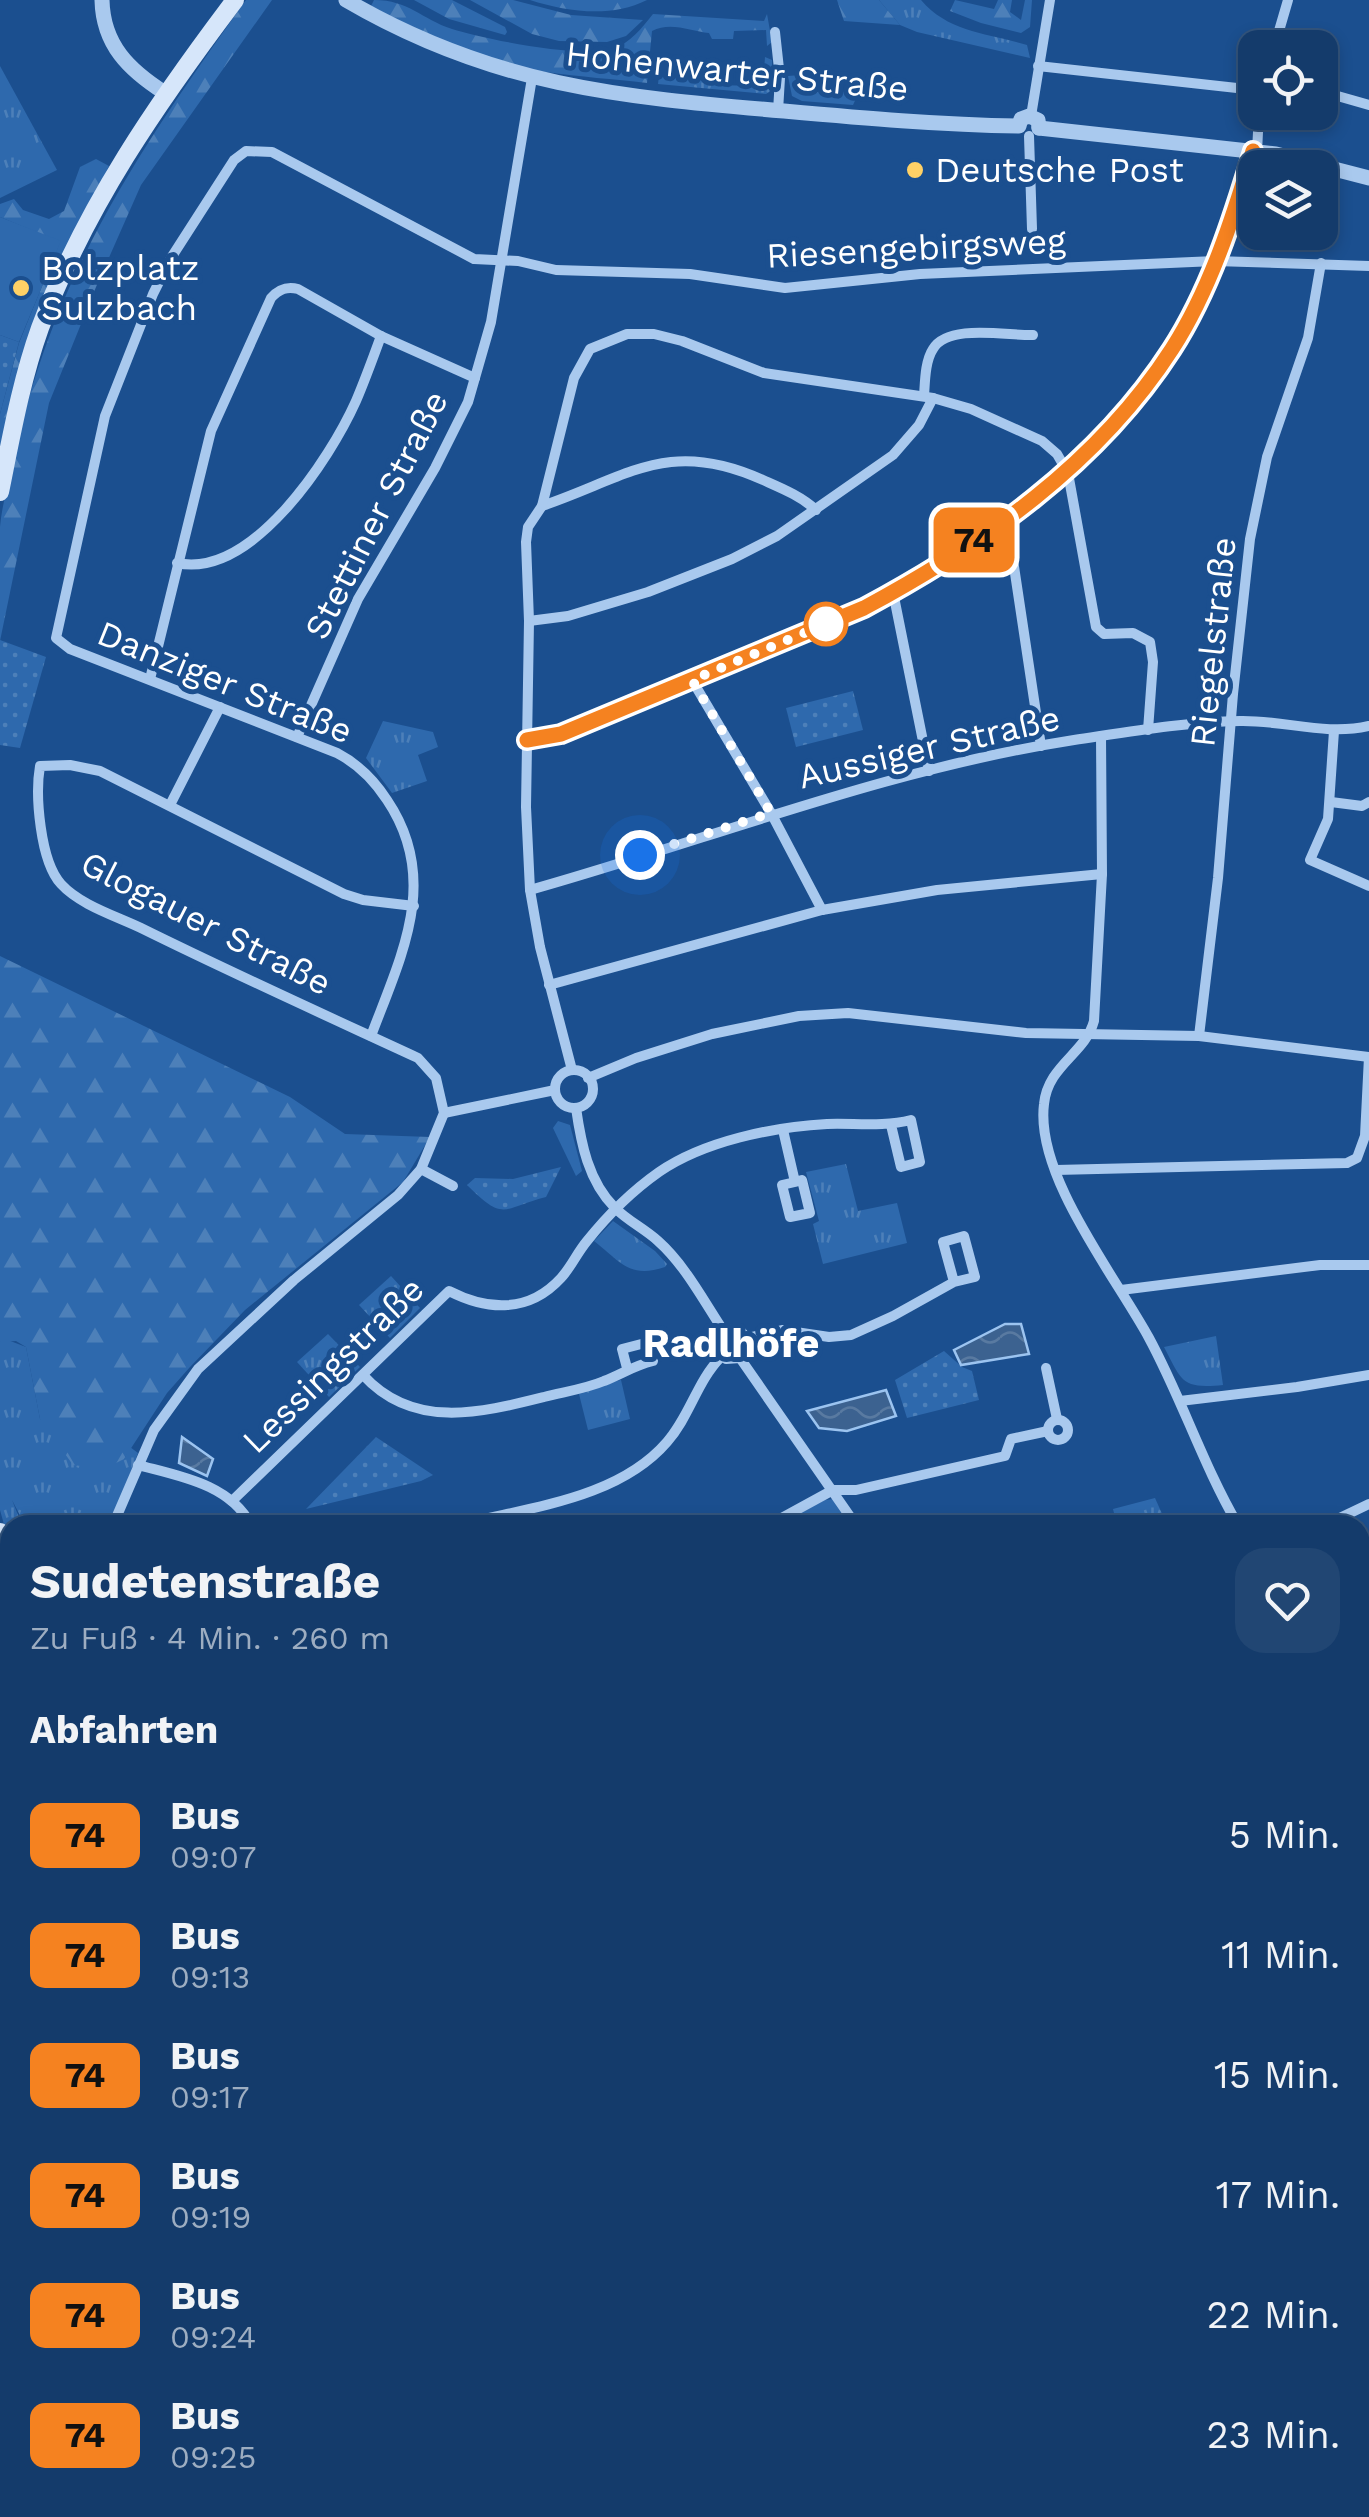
<!DOCTYPE html>
<html lang="de">
<meta charset="utf-8">
<style>
:root{--surface:#143b6b;--page:#214673;--text:#f1f3f6;--muted:#9dadc1;--line:#33557e}
body{margin:0;font-family:"Work Sans",sans-serif;background:var(--page);color:var(--text);height:100vh;display:flex;flex-direction:column;font-size:38px;white-space:nowrap}
*{box-sizing:border-box;margin:0}
p{font-size:32px;color:var(--muted)}
.icon{flex:none;width:55px;height:55px;fill:none;stroke:currentColor;stroke-width:2;stroke-linecap:round;stroke-linejoin:round}
.map{position:relative;flex:1;overflow:hidden}
.side{position:absolute;left:0px;top:1515px;width:1370px;height:1002px;display:flex;flex-direction:column;background:var(--surface);border-radius:30px 30px 0 0;box-shadow:0 5px 15px #0003,0 0 0 2px var(--line)}
.side>*{flex:none}
.badge{padding:0 20px;border-radius:15px;font-size:35px;line-height:65px}
.fabs{position:absolute;left:1238px;top:30px;display:grid;gap:20px}
.fabs a{display:grid;place-items:center;width:100px;height:100px;border-radius:20px;background:var(--surface);box-shadow:0 5px 15px #0003,0 0 0 2px var(--line);font-size:50px}
.you{position:absolute;width:50px;height:50px;margin:-25px;border:8px solid #fff;border-radius:50%;background:#1a73e8;box-shadow:0 0 0 15px #1a73e833}
.map>.badge{position:absolute;translate:-50% -50%;box-shadow:0 0 0 5px #fff}
h2{padding:0 30px;font-size:38px;line-height:90px}
.round{display:grid;place-items:center;flex:none;width:105px;height:105px;border-radius:30px;background:var(--page)}
.summary{display:flex;align-items:center;justify-content:space-between;height:170px;padding:0 30px}
h1{font-size:48px;font-weight:700;line-height:75px}
ul{padding:0;list-style:none}
li{display:flex;align-items:center;gap:30px;height:120px;padding:0 30px}
li div{flex:1}
li b{display:block;font-size:38px}
li em{font-style:normal}
li .badge{min-width:110px;font-weight:700;text-align:center}
.map>svg:first-child{display:block}
.grass{fill:url(#grass-tufts)}
.forest{fill:url(#forest-firs)}
.park{fill:url(#park-dots)}
.pitch{fill:#2e69ad}
.water{fill:url(#water-waves);stroke:#9cc4f0;stroke-width:2.5}
.lines{fill:none;stroke-linecap:round;stroke-linejoin:round}
.river{stroke:#3c6290;stroke-width:20}
.minor{stroke:#a9c9ee;stroke-width:10}
.tertiary{stroke:#a9c9ee;stroke-width:15}
.secondary{stroke:#d6e6fa;stroke-width:18}
.line-casing{stroke:#fff;stroke-width:22}
.line{stroke:#f58220;stroke-width:15}
.walk{stroke:#fff;stroke-width:10;stroke-dasharray:0 18}
.poi-dot{fill:#ffd166;stroke:#1b4f8f;stroke-width:4}
.stop-dot{fill:#fff;stroke:#f58220;stroke-width:5}
.labels{text-anchor:middle;stroke-width:10;stroke-linejoin:round;paint-order:stroke}
.street-label{font-size:35px;fill:#fff;stroke:#1b4f8f}
.poi-label{font-size:35px;fill:#fff;stroke:#1b4f8f;text-anchor:start}
.quarter-label{font-size:40px;font-weight:bold;fill:#fff;stroke:#1b4f8f}
</style>
<div class="map">
<svg width="1369" height="2517" viewBox="0 0 1369 2517">
<defs>
<pattern id="grass-tufts" width="24" height="20" patternUnits="userSpaceOnUse" patternTransform="scale(2.5)"><rect width="24" height="20" fill="#2e69ad"/><path d="M3 7l-1-3M5 7V3M7 7l1-3M15 17l-1-3M17 17v-4M19 17l1-3" fill="none" stroke="#4d80b9"/></pattern>
<pattern id="forest-firs" width="22" height="20" patternUnits="userSpaceOnUse" patternTransform="scale(2.5)"><rect width="22" height="20" fill="#2e69ad"/><path d="M5 1l3.5 6h-7zM16 11l3.5 6h-7z" fill="#4d80b9"/></pattern>
<pattern id="park-dots" width="8" height="8" patternUnits="userSpaceOnUse" patternTransform="scale(2.5)"><rect width="8" height="8" fill="#2e69ad"/><path d="M2 2h.1M6 6h.1" fill="none" stroke="#4d80b9" stroke-width="1.8" stroke-linecap="round"/></pattern>
<pattern id="water-waves" width="16" height="10" patternUnits="userSpaceOnUse" patternTransform="scale(2.5)"><rect width="16" height="10" fill="#3c6290"/><path d="M0 5q4-4 8 0t8 0" fill="none" stroke="#597aa1"/></pattern>
</defs>
<rect width="100%" height="100%" fill="#1b4f8f"/>
<g class="grass">
<path d="M 879,0 L 921,0 C 949,33 988,33 1027,45 L 1030,58 L 917,32 L 900,25 Z"/>
<path d="M 765,57 L 772,60 L 772,90 L 766,94 L 658,84 L 659,76 L 708,81 L 709,85 L 763,86 Z"/>
<path d="M 0,66 L 57,170 L 0,198 Z"/>
<path d="M 801,75 L 801,91 L 859,92 L 853,105 L 802,101 L 792,96 L 788,76 Z"/>
<path d="M 383,721 L 433,732 L 438,747 L 418,755 L 427,781 L 392,793 L 366,758 Z"/>
<path d="M 558,1121 L 570,1125 L 582,1171 L 576,1176 L 553,1128 Z"/>
<path d="M 846,1164 L 858,1211 L 897,1203 L 907,1243 L 823,1264 L 813,1224 L 819,1221 L 806,1172 Z"/>
<path d="M 613,1221 L 655,1251 L 667,1264 L 665,1267 C 629,1279 621,1262 594,1241 Z"/>
<path d="M 391,1276 L 420,1308 L 390,1338 L 359,1305 Z"/>
<path d="M 328,1334 L 360,1367 L 329,1397 L 297,1362 Z"/>
<path d="M 1216,1336 L 1223,1385 C 1181,1389 1182,1381 1164,1347 Z"/>
<path d="M 5,1339 L 26,1347 L 40,1419 L 124,1459 L 130,1447 L 138,1453 L 117,1508 L 104,1525 L 25,1525 L 12,1500 L 22,1525 L 10,1525 L 10,1546 L 0,1510 L 0,1342 Z"/>
<path d="M 621,1380 L 630,1419 L 588,1430 L 578,1390 Z"/>
<path d="M 1155,1498 L 1167,1525 L 1117,1525 L 1113,1509 Z"/>
<path d="M 833,1499 L 851,1525 L 778,1525 L 825,1500 Z"/>
<path d="M 1369,1759 L 1369,2163 L 1360,2168 L 1360,1762 Z"/>
<path d="M 1360,2171 L 1369,2190 L 1369,2286 L 1360,2291 Z"/>
<path d="M 8,2451 L 10,2508 L 67,2508 L 77,2517 L 0,2517 L 0,2458 Z"/>
<path d="M 173,2508 L 422,2508 L 430,2517 L 160,2517 Z"/>
</g>
<g class="forest">
<path d="M 246,0 L 272,0 L 141,185 L 96,287 L 49,403 L 0,641 C 0,604 0,564 0,527 C 2,504 9,481 14,459 C 52,276 140,149 246,0 Z"/>
<path d="M 374,0 C 409,0 421,19 452,29 C 483,39 583,59 613,49 C 630,43 642,28 653,14 L 764,21 L 767,14 L 772,42 L 767,46 L 766,30 L 734,31 L 733,39 L 712,39 L 709,33 C 691,31 670,21 652,31 L 647,83 C 614,79 580,77 546,72 C 485,62 425,35 371,6 Z"/>
<path d="M 414,0 L 452,0 L 505,27 L 507,32 L 505,35 L 449,19 Z"/>
<path d="M 470,0 L 513,0 L 571,15 L 643,20 L 626,36 L 607,42 L 559,41 L 532,34 Z"/>
<path d="M 530,0 L 647,0 C 611,18 568,12 530,0 Z"/>
<path d="M 837,0 L 879,0 L 900,25 L 844,21 Z"/>
<path d="M 955,0 L 994,9 L 998,0 L 1012,0 L 1010,12 L 1021,20 L 1025,0 L 1032,0 L 1030,27 L 1021,33 L 981,23 L 950,11 Z"/>
<path d="M 96,159 L 109,166 L 73,238 L 0,455 L 0,414 L 19,343 L 60,242 L 0,217 L 0,204 L 14,199 L 23,210 L 49,219 L 64,211 L 80,167 Z"/>
<path d="M 0,956 L 290,1097 L 345,1134 L 430,1137 L 403,1182 L 245,1310 L 190,1367 L 167,1393 L 124,1459 L 104,1469 L 73,1465 L 40,1419 L 26,1347 L 16,1341 L 0,1342 Z"/>
</g>
<g class="park">
<path d="M 0,335 L 19,342 L 0,414 Z"/>
<path d="M 0,640 L 46,657 L 20,748 L 0,745 Z"/>
<path d="M 853,691 L 863,730 L 796,747 L 786,708 Z"/>
<path d="M 561,1167 L 546,1197 C 502,1208 505,1223 467,1185 L 475,1178 L 513,1179 Z"/>
<path d="M 944,1351 L 962,1367 L 972,1371 L 979,1400 L 907,1418 L 895,1380 Z"/>
<path d="M 376,1437 L 433,1475 L 421,1481 L 306,1509 Z"/>
<path d="M 1369,1673 L 1369,1744 L 1360,1746 L 1360,1677 Z"/>
<path d="M 0,2296 L 10,2311 L 10,2381 L 0,2388 Z"/>
</g>
<g class="pitch">
<path d="M 0,217 L 61,241 L 19,342 L 0,335 Z"/>
<path d="M 485,2508 L 599,2508 L 592,2517 L 495,2517 Z"/>
<path d="M 640,2508 L 712,2508 L 728,2517 L 634,2517 Z"/>
</g>
<g class="water">
<path d="M 1005,1324 L 1021,1324 L 1029,1354 L 961,1365 L 954,1350 Z"/>
<path d="M 886,1390 L 896,1416 L 847,1431 L 819,1428 L 807,1411 Z"/>
<path d="M 182,1437 L 213,1459 L 207,1476 L 179,1463 Z"/>
</g>
<g class="lines">
<g class="river">
<path d="M 1360,1772 L 1369,1768"/>
<path d="M 351,2508 L 353,2517"/>
</g>
<g class="minor">
<path d="M 775,32 L 780,78 L 778,111"/>
<path d="M 1274,48 L 1288,0"/>
<path d="M 1038,66 L 1255,90"/>
<path d="M 1320,91 L 1369,105"/>
<path d="M 1031,116 L 1050,0"/>
<path d="M 1029,136 L 1032,229"/>
<path d="M 1257,152 L 1259,112"/>
<path d="M 924,396 C 925,382 925,361 933,349 C 948,323 1008,336 1033,335"/>
<path d="M 542,506 C 628,477 668,437 763,480 C 781,488 801,496 816,510"/>
<path d="M 1007,520 L 1041,746"/>
<path d="M 177,563 C 252,579 330,459 356,401 C 365,380 373,358 381,336"/>
<path d="M 893,592 L 929,771"/>
<path d="M 529,621 L 568,616 L 648,592 L 732,559 L 777,536 L 893,455 L 919,425 L 933,398"/>
<path d="M 150,679 L 211,431 L 271,298 C 279,289 287,286 298,289 L 381,336 L 475,378"/>
<path d="M 692,680 L 771,813 L 822,910"/>
<path d="M 1334,731 L 1328,819 L 1310,860 L 1369,886"/>
<path d="M 1101,736 L 1102,874 L 1094,1021 C 1085,1054 1048,1065 1044,1104 C 1035,1176 1116,1277 1149,1338 C 1182,1399 1203,1465 1238,1525"/>
<path d="M 297,737 L 358,599 L 435,468 L 468,402 L 491,322 L 532,78"/>
<path d="M 527,740 L 561,734 L 864,607 C 982,545 1099,464 1172,349 C 1210,290 1233,218 1253,151"/>
<path d="M 1331,802 L 1362,806 L 1369,802"/>
<path d="M 170,805 L 220,707"/>
<path d="M 530,890 C 711,839 887,769 1074,740 C 1128,732 1185,722 1240,721 C 1284,720 1325,736 1369,726"/>
<path d="M 549,985 L 822,910 L 937,890 L 1102,874"/>
<path d="M 371,1036 C 401,956 441,880 387,800 C 374,780 358,764 337,753 L 70,649 L 56,638 L 105,416 L 153,294 L 171,258 L 234,160 L 246,151 L 272,152 L 474,259 L 518,261 L 556,270 L 690,274 L 785,288 L 920,274 L 1215,261 L 1369,266"/>
<path d="M 1199,1036 L 1218,878 L 1233,694 L 1250,539 L 1267,457 L 1308,338 L 1321,263"/>
<path d="M 572,1070 L 540,947 L 530,890 L 526,807 L 529,621 L 526,542 L 528,527 L 542,506 L 574,378 L 590,349 L 627,334 L 654,334 L 682,341 L 764,373 L 933,398 L 971,409 L 1042,441 L 1057,454 L 1068,473 L 1096,627 L 1104,634 L 1133,633 L 1150,642 L 1153,662 L 1148,730"/>
<circle cx="574" cy="1089" r="19"/>
<path d="M 588,1078 L 636,1058 L 712,1034 L 799,1016 L 848,1013 L 1026,1033 L 1199,1036 L 1369,1057 L 1365,1136 L 1357,1158 L 1347,1163 L 1056,1170"/>
<path d="M 576,1108 C 581,1143 588,1181 615,1208 C 628,1221 645,1229 658,1241 C 685,1265 703,1300 723,1330"/>
<path d="M 444,1113 L 555,1090"/>
<path d="M 783,1130 L 795,1182 L 802,1180 L 810,1213 L 790,1217 L 782,1185 L 795,1182"/>
<path d="M 421,1169 L 453,1186"/>
<path d="M 1121,1290 L 1320,1265 L 1369,1265"/>
<path d="M 723,1330 L 715,1343 L 718,1353 L 726,1359 L 740,1358"/>
<path d="M 723,1330 L 739,1329 L 747,1338 L 746,1350 L 740,1358"/>
<path d="M 747,1338 L 782,1330 L 829,1337 L 851,1335 L 893,1316 L 954,1282 L 975,1277 L 964,1236 L 943,1242 L 954,1282"/>
<path d="M 740,1358 L 856,1525"/>
<path d="M 1046,1368 L 1057,1419"/>
<path d="M 363,1375 C 413,1430 480,1413 544,1397 C 563,1392 585,1389 604,1381 C 622,1374 633,1366 653,1361 L 649,1342 L 622,1349 L 627,1368"/>
<path d="M 1180,1401 L 1297,1387 L 1369,1375"/>
<circle cx="1058" cy="1430" r="10"/>
<path d="M 138,1465 C 179,1476 230,1484 251,1525"/>
<path d="M 232,1501 L 449,1291 C 488,1311 529,1313 561,1278 C 571,1267 577,1253 587,1241 C 607,1216 632,1191 659,1172 C 704,1141 773,1127 827,1124 C 855,1123 883,1127 911,1120 L 920,1162 L 901,1167 L 891,1125"/>
<path d="M 113,1525 L 154,1430 L 198,1369 L 294,1280 L 398,1195 L 421,1169 L 444,1113 L 436,1078 L 418,1058 C 325,1015 232,973 141,928 C 116,916 80,905 61,884 C 40,861 35,795 40,766 L 70,765 L 100,771 L 344,894 L 363,900 L 414,906"/>
<path d="M 460,1525 C 529,1507 618,1499 667,1442 C 690,1416 697,1381 721,1357"/>
<path d="M 769,1525 L 833,1490 L 856,1490 L 1005,1456 L 1011,1439 L 1048,1431"/>
<path d="M 1100,1525 L 1107,1525"/>
<path d="M 1325,1525 L 1369,1504"/>
<path d="M 0,2281 L 10,2295"/>
<path d="M 1360,2385 L 1369,2378"/>
<path d="M 1046,2508 L 1052,2517"/>
<path d="M 1150,2508 L 1155,2517"/>
<path d="M 1199,2517 L 1210,2508"/>
</g>
<g class="tertiary">
<path d="M 102,0 C 103,45 129,70 165,93"/>
<path d="M 346,0 C 493,86 619,97 784,111 C 862,118 941,125 1019,126 L 1021,119 L 1029,116 L 1038,120 L 1039,128"/>
<path d="M 1039,128 L 1276,154 L 1369,178"/>
<path d="M 1360,1596 L 1369,1591"/>
</g>
<g class="secondary">
<path d="M 0,492 C 11,438 21,381 40,328 C 85,207 158,102 235,0"/>
<path d="M 0,1532 L 10,1554"/>
<path d="M 0,1615 L 10,1624"/>
<path d="M 0,2438 L 10,2428"/>
<path d="M 433,2508 L 440,2517"/>
</g>
</g>
<g class="lines">
<g class="line-casing">
<path id="line" d="M 527,740 L 561,734 L 864,608 C 983,544 1098,464 1172,349 C 1210,290 1233,218 1253,151"/>
</g>
<use href="#line" class="line"/>
<path class="walk" d="M 640,855 L 771,813 L 692,680 L 826,624"/>
</g>
<g class="poi-dot">
<circle cx="915" cy="170" r="10"/>
<circle cx="21" cy="288" r="10"/>
</g>
<circle class="stop-dot" cx="826" cy="624" r="20"/>
<g class="labels">
<g class="street-label">
<text transform="translate(737 71) rotate(6)" y="12">Hohenwarter Straße</text>
<text transform="translate(916 248) rotate(-3)" y="12">Riesengebirgsweg</text>
<text transform="translate(376 515) rotate(-63)" y="12">Stettiner Straße</text>
<text transform="translate(1213 642) rotate(-84)" y="12">Riegelstraße</text>
<text transform="translate(225 682) rotate(22)" y="12">Danziger Straße</text>
<text transform="translate(929 747) rotate(-13)" y="12">Aussiger Straße</text>
<text transform="translate(206 923) rotate(27)" y="12">Glogauer Straße</text>
<text transform="translate(333 1365) rotate(-44)" y="12">Lessingstraße</text>
</g>
<g class="poi-label">
<text x="935" y="182">Deutsche Post</text>
<text x="41" y="280">Bolzplatz<tspan x="41" dy="40">Sulzbach</tspan></text>
</g>
<g class="quarter-label">
<text x="731" y="1357">Radlhöfe</text>
</g>
</g>
</svg>
<div class="fabs">
<a><svg class="icon" aria-label="locate" viewBox="0 0 24 24"><circle cx="12" cy="12" r="6"/><path d="M12 2v4M12 18v4M2 12h4M18 12h4"/></svg></a>
<a><svg class="icon" aria-label="layers" viewBox="0 0 24 24"><path d="M12 4l9 5-9 5-9-5zM3 14l9 5 9-5"/></svg></a>
</div>
<div class="you" style="left:640px;top:855px"></div>
<b class="badge" style="left:974px;top:540px;background:#f58220;color:#111">74</b>
<section class="side">
<div class="summary"><div><h1>Sudetenstraße</h1><p>Zu Fuß · 4 Min. · 260 m</p></div><a class="round"><svg class="icon" aria-label="heart" viewBox="0 0 24 24"><path d="M12 20l-8-8c-3-5 5-10 8-4 3-6 11-1 8 4z"/></svg></a></div>
<h2>Abfahrten</h2>
<ul>
<li><span class="badge" style="background:#f58220;color:#111">74</span><div><b>Bus</b><p>09:07</p></div><em>5 Min.</em></li>
<li><span class="badge" style="background:#f58220;color:#111">74</span><div><b>Bus</b><p>09:13</p></div><em>11 Min.</em></li>
<li><span class="badge" style="background:#f58220;color:#111">74</span><div><b>Bus</b><p>09:17</p></div><em>15 Min.</em></li>
<li><span class="badge" style="background:#f58220;color:#111">74</span><div><b>Bus</b><p>09:19</p></div><em>17 Min.</em></li>
<li><span class="badge" style="background:#f58220;color:#111">74</span><div><b>Bus</b><p>09:24</p></div><em>22 Min.</em></li>
<li><span class="badge" style="background:#f58220;color:#111">74</span><div><b>Bus</b><p>09:25</p></div><em>23 Min.</em></li>
</ul>
</section>
</div>
